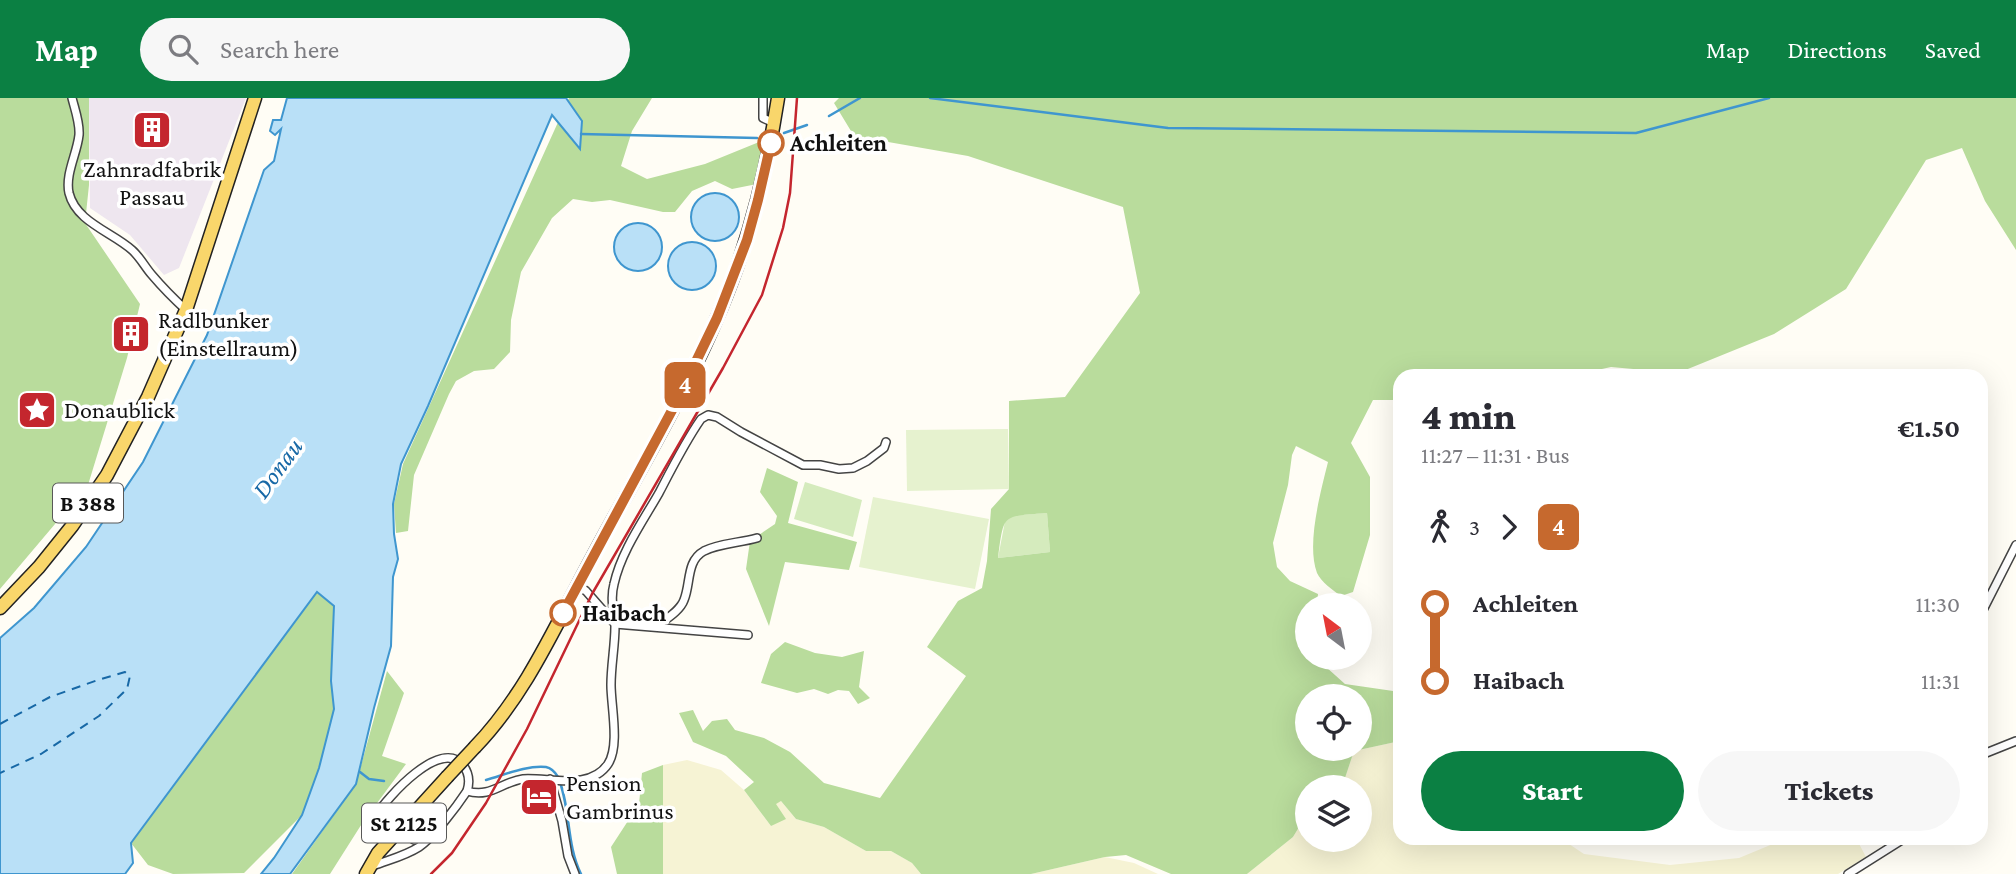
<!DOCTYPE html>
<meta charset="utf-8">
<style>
:root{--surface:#fff;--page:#f7f7f7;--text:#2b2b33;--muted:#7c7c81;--accent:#0b8043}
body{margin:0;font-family:"Crimson Pro",serif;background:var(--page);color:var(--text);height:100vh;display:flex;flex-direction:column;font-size:26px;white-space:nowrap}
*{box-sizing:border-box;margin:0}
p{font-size:23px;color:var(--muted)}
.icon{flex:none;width:38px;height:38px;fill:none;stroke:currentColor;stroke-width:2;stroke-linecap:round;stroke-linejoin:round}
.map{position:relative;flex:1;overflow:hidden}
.panel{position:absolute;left:1393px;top:271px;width:595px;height:476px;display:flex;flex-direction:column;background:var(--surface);border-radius:21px;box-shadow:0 7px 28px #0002}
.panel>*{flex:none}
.badge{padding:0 14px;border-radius:10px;font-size:24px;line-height:46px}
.needle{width:46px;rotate:328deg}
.buttons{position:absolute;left:1295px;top:495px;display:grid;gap:14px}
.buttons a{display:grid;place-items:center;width:77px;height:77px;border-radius:50%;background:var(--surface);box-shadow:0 7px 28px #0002;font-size:35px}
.map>.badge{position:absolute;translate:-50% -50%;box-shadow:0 0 0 4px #fff}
.legs{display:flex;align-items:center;gap:10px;height:77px;padding:0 28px;font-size:23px}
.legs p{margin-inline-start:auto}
.head{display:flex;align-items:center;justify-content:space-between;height:119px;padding:0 28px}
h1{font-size:38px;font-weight:800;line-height:52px}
.primary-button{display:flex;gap:14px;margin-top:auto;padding:14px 28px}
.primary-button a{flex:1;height:80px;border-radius:42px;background:var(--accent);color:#fff;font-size:28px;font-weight:800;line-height:80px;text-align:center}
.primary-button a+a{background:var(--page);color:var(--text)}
ul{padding:0 28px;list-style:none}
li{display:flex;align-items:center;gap:24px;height:77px;font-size:26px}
li i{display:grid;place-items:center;width:10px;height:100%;margin:0 9px;background:currentColor}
li i::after{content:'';width:18px;height:18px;margin:-9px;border:5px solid;border-radius:50%;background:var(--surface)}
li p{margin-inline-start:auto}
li:first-child i{background:linear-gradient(#0000 50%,currentColor 0)}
li:last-child i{background:linear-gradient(currentColor 50%,#0000 0)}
header{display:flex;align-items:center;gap:42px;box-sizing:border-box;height:98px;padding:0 35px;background:var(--accent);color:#fff}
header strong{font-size:33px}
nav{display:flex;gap:38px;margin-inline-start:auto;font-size:24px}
.search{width:490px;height:63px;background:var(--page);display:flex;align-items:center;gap:18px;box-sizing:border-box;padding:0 24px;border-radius:38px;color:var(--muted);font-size:26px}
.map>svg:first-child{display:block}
.industrial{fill:#eee6ef}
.farmland{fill:#f6f3d4}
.green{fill:#d5ebbd}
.forest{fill:#b9dc9c;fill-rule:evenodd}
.pitch{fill:#e6f2cf}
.water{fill:#b9e0f7;stroke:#3f96cf;stroke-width:2}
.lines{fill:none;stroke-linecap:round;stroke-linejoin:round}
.stream{stroke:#3f96cf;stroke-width:2.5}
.ferry{stroke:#1768a6;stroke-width:2;stroke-dasharray:9 7;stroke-linecap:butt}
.minor-casing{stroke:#444;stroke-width:10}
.primary-casing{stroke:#222;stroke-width:15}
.minor{stroke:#fff;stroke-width:7}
.primary{stroke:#f9d66b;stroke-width:12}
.rail{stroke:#c4262e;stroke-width:2.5}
.primary-bridge-casing{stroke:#222;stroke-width:15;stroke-linecap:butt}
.primary-bridge{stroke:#f9d66b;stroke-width:12}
.line-1-casing{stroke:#fff;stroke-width:16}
.line-1{stroke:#c6692e;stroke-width:10}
.stop-1-dot{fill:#fff;stroke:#c6692e;stroke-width:3.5}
.labels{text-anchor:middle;stroke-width:7;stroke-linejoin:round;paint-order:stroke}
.shield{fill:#fff;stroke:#585858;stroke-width:2}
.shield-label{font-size:23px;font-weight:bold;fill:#111}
.stop-label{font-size:24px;font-weight:bold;fill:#111;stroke:#fff;text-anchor:start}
.poi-label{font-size:24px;fill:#111;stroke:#fff;text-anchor:start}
.water-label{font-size:26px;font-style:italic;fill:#1768a6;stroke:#fff}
</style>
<header>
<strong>Map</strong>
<div class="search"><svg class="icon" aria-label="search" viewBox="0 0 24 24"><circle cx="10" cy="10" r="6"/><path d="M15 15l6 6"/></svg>Search here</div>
<nav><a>Map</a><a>Directions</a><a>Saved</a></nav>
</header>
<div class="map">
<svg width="2016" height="776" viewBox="0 0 2016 776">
<rect width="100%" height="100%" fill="#fffdf5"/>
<path class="industrial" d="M 89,0 L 246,0 L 179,170 L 164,177 L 130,137 L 90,110 Z"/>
<g class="farmland">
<path d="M 1400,643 L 1400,740 L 1560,740 L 1584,756 L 1670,767 L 1739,760 L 1787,740 L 1856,740 L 1866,759 L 1838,776 L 1247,776 L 1293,739 L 1307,716 L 1307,742 L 1360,742 L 1360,690 L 1337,689 L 1343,686 L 1354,653 Z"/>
<path d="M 687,662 L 721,672 L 744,692 L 771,728 L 776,705 L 781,703 L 796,721 L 824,729 L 866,753 L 891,753 L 912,765 L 921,776 L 663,776 L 663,667 Z"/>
<path d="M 1105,759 L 1134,765 L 1158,776 L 1031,776 Z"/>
</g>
<g class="green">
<path d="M 805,384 L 862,402 L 853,439 L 794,421 Z"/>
<path d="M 1047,415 L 1050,454 L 998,460 L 1005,423 L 1010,418 Z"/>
</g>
<g class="forest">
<path d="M 0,0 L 89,0 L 89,87 L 85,125 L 140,206 L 127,260 L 88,387 L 0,491 Z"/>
<path d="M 569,0 L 652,0 L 632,33 L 621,68 L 647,81 L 705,66 L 764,42 L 757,86 L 732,91 L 715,83 L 692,93 L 675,114 L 663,114 L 610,102 L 592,104 L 573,101 L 552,120 L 521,174 L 511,222 L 510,254 L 494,271 L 474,273 L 456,283 L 449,296 L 414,377 L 408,433 L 396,435 L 394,406 L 403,366 Z"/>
<path d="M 839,0 L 2016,0 L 2016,152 L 1985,103 L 1962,50 L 1926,62 L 1846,191 L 1774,236 L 1678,275 L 1611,269 L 1570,278 L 1495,278 L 1441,271 L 1433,278 L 1400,278 L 1400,302 L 1373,302 L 1351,345 L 1370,379 L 1370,437 L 1353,494 L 1341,498 C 1333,492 1321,484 1317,475 C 1306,446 1321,393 1328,364 L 1296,348 L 1292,357 L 1288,387 L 1273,445 L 1277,469 L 1290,483 L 1318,496 L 1317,507 L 1307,508 L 1307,560 L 1316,560 L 1345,586 L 1400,594 L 1400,643 L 1354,653 L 1343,686 L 1337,689 L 1307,690 L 1307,716 L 1293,739 L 1247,776 L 1171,776 L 1126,757 L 1105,759 L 1031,776 L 921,776 L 912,765 L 891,753 L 866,753 L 824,729 L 796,721 L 781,703 L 776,706 L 786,721 L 771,728 L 744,692 L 754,684 L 726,658 L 693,644 L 679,615 L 693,612 L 703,633 L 712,623 L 727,621 L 735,632 L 764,640 L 790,654 L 824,685 L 880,700 L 966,578 L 927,549 L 958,503 L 982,490 L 987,463 L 991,411 L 1009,391 L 1009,303 L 1065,299 L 1140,195 L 1123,109 L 968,58 L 854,38 L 834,5 ZM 1047,415 L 1050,454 L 998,460 C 1004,414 1002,419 1047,415 ZM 1307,598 L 1360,598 L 1360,651 L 1307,651 Z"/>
<path d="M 767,370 L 798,384 L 788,425 L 857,444 L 849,472 L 785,464 L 769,528 L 746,471 L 750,443 L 775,426 L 777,418 L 760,394 Z"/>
<path d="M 317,494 L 334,508 L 331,583 L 334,611 L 319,670 L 302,717 L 244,775 L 173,776 L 148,767 L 131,745 Z"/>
<path d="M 785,544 L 815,555 L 842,559 L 864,553 L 859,589 L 870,600 L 858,606 L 849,593 L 838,592 L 828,596 L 814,591 L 797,595 L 761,585 L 771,556 Z"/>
<path d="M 387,573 L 404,595 L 382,658 L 406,666 L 363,724 L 330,776 L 292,776 L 356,686 Z"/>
<path d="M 663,667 L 663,776 L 617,776 L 611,749 L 639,706 L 642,675 Z"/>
</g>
<g class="pitch">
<path d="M 1008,331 L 1009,391 L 907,393 L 906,332 Z"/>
<path d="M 873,399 L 989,421 L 975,491 L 859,469 Z"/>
</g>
<g class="water">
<path d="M 287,0 L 566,0 L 582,23 L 580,51 L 552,17 L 428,308 L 401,366 L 393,406 L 394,436 L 398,461 L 393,479 L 391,548 L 374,610 L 356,686 L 290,776 L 261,776 L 274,760 L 302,717 L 319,670 L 334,611 L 331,583 L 334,508 L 317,494 L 131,745 L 133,765 L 125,776 L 0,776 L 0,540 L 34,510 L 86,449 L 143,364 L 207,237 L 264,72 L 274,63 L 281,31 L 275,37 L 270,33 L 273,22 L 281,22 Z"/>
<circle cx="715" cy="119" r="24"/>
<circle cx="638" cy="149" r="24"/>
<circle cx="692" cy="168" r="24"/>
</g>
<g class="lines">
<g class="stream">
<path d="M 930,0 L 1168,30 L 1636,35 L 1769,0"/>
<path d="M 829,18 L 860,0"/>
<path d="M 784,35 L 807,27"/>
<path d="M 581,36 L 757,40"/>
<path d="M 360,674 L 369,681 L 384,683"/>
<path d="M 486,682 C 504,677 527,667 546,669 C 551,670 555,674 558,679 C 571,710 566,746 581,776"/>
</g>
<path class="ferry" d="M 0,626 L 50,599 L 98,582 L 125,574 L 130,578 L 127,591 L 99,618 L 41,656 L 0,675"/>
<g class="minor-casing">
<g id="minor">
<path d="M 72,0 C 75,12 80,25 79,37 C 77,56 65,76 69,95 C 76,124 112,134 132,152 C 140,159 145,169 152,177 C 163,190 174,201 186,212"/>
<path d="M 763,0 L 763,20 L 774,25"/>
<path d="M 577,487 L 586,493 L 615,526 L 748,537"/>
<path d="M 1981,516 L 2016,447"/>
<path d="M 657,528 C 666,521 680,513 684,502 C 691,485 686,463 704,453 C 720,445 740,445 757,440"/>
<path d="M 1981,657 L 2016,643"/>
<path d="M 550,681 L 562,723 L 568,758 L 575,776"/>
<path d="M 467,693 C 491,700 501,684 523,681 C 549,679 590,693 608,666 C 620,648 611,608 611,587 C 611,567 615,548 615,528 C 614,513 610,501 614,486 C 621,454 643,423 659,395 C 672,370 685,344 701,321 L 708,317 L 717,319 L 741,334 L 803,367 L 820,367 L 839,371 L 853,370 L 867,363 L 884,350 L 886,344"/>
<path d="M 403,727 L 408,737 L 414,742 L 428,741"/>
<path d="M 373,768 C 388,762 405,758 419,749 C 434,739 457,708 467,693 C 470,684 469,675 463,667 C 440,640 388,699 376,717 L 376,733 L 386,745"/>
<path d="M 1848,776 L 1905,740"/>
</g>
</g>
<g class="primary-casing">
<g id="primary">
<path d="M 0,510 L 39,469 L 72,428 L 107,377 L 148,299 L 186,212 L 255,0"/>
<path d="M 475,649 C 527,595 556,526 592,460 C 640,370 695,281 731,185 C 754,125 768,64 778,0"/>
<path d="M 366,776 L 378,755 L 447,679"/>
</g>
</g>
<use href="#minor" class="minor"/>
<use href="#primary" class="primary"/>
<path class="rail" d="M 431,776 L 452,755 L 486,705 L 527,631 L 592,496 L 723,270 L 762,197 L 783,130 L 790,95 L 797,0"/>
<g class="primary-bridge-casing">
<path id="primary-bridge" d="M 447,679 L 475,649"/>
</g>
<use href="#primary-bridge" class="primary-bridge"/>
</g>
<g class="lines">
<g class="line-1-casing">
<path id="line-1" d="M 563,515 L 677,303 L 717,220 L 747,142 L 758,102 L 771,45"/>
</g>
<use href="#line-1" class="line-1"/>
</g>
<defs>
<g id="building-square" transform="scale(2.0125)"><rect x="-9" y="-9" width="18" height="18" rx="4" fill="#c4262e" stroke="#fff"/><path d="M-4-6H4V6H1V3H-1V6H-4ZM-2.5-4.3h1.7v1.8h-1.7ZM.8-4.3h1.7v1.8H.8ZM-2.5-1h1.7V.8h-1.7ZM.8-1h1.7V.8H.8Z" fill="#fff"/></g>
<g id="sight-square" transform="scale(2.0125)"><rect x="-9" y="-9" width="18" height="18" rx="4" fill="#c4262e" stroke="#fff"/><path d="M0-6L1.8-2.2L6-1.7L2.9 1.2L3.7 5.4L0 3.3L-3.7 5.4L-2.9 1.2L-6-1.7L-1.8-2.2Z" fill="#fff"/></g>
<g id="hotel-square" transform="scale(2.0125)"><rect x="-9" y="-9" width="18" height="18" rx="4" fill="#c4262e" stroke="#fff"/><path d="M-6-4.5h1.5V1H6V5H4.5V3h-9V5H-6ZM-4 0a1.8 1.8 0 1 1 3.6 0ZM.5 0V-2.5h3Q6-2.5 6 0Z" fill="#fff"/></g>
</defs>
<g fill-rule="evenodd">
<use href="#building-square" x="152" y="32"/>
<use href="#building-square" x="131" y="236"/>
<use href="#sight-square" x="37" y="312"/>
<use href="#hotel-square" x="539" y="699"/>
</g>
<g class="stop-1-dot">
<circle cx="771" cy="45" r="12"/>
<circle cx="563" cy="515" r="12"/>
</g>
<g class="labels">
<g class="shield">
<rect x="53" y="385.5" width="70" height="39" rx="5"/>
<rect x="362" y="705.5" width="84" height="39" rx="5"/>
</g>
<g class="shield-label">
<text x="88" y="413">B 388</text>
<text x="404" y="733">St 2125</text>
</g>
<g class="stop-label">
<text x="790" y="53">Achleiten</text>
<text x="582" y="523">Haibach</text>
</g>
<g class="poi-label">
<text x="152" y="79" text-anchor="middle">Zahnradfabrik<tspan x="152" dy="28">Passau</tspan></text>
<text x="158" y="230">Radlbunker<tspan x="158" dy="28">(Einstellraum)</tspan></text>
<text x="64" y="320">Donaublick</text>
<text x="566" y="693">Pension<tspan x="566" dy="28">Gambrinus</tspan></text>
</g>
<g class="water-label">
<text transform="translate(277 370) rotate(-54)" y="9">Donau</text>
</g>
</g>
</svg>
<div class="buttons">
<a><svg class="needle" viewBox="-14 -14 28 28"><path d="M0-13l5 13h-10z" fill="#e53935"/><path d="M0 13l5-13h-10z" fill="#7c7c81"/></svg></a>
<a><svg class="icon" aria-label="locate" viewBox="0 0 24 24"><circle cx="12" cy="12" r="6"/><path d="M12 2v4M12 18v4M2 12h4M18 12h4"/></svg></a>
<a><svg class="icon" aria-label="layers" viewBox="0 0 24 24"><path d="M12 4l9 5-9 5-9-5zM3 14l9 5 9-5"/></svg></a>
</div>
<b class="badge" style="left:685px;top:287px;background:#c6692e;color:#fff">4</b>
<section class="panel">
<div class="head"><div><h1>4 min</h1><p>11:27 – 11:31 · Bus</p></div><b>€1.50</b></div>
<div class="legs"><svg class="icon" aria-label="walk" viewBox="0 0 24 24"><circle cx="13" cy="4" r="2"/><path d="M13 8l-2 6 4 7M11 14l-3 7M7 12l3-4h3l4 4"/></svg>3<svg class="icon" aria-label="forward" viewBox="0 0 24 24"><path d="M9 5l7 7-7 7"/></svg><b class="badge" style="background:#c6692e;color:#fff">4</b></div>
<ul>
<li><i style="color:#c6692e"></i><b>Achleiten</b><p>11:30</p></li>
<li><i style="color:#c6692e"></i><b>Haibach</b><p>11:31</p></li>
</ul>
<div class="primary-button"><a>Start</a><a>Tickets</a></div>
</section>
</div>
